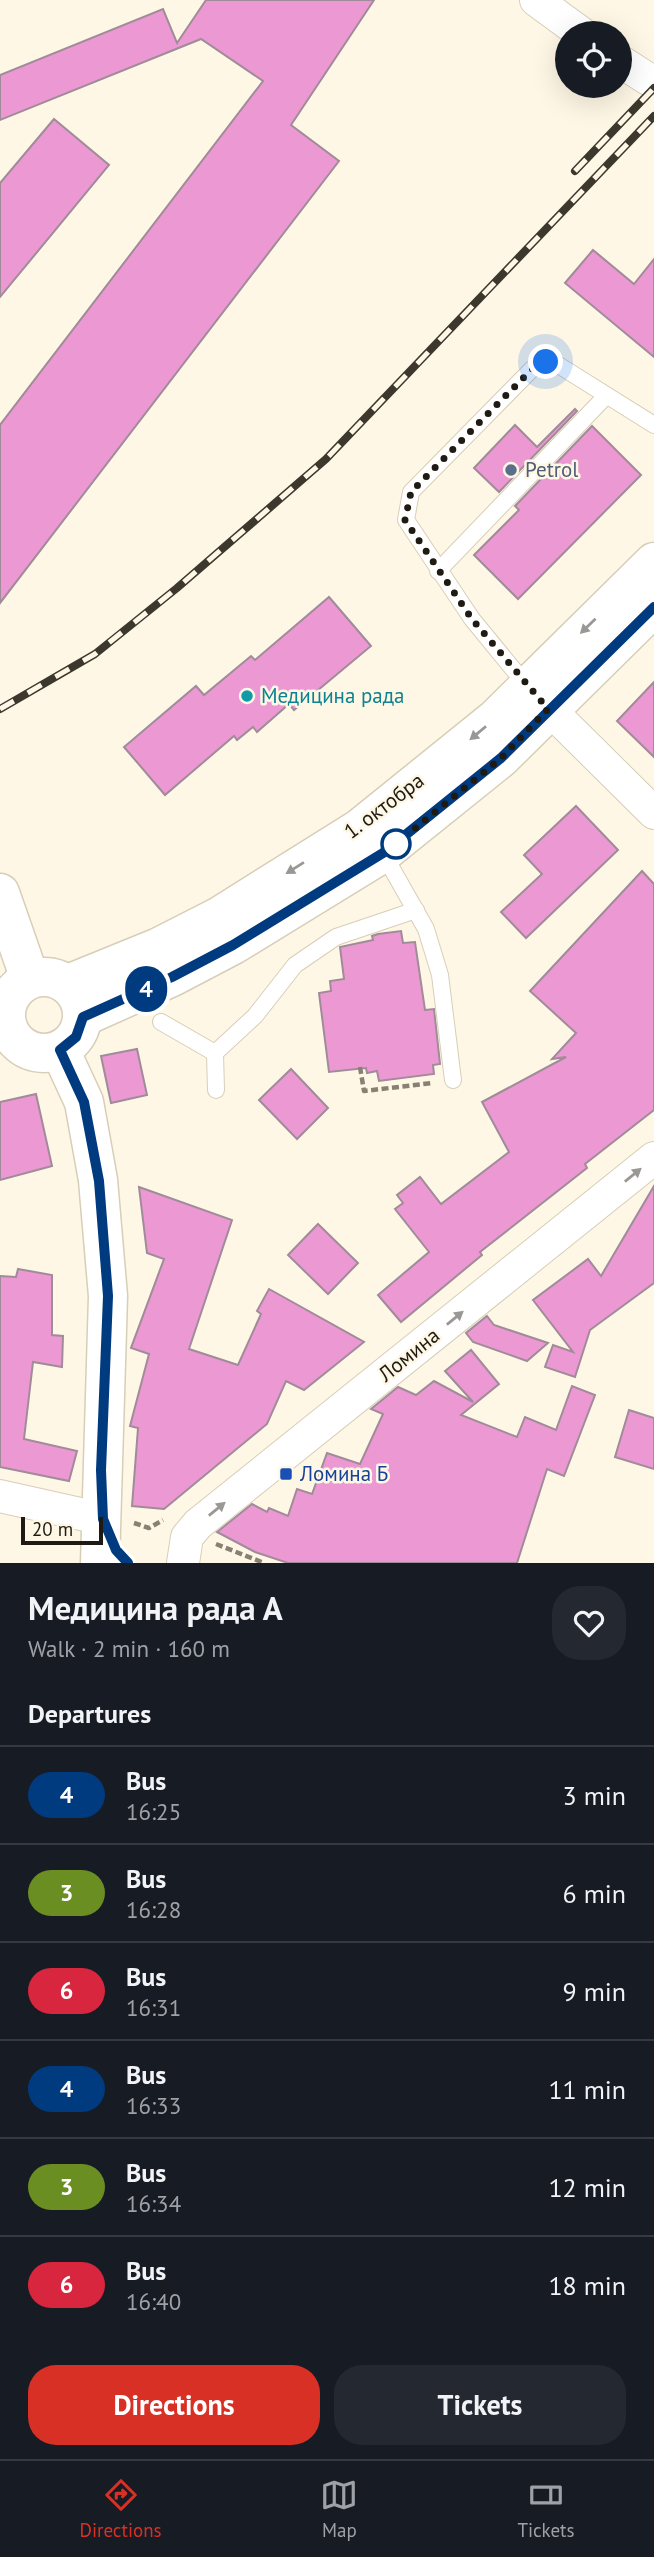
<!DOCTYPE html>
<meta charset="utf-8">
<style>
:root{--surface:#171b24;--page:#242831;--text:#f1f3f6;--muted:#9ea1a6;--line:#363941;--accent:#d93025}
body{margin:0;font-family:"PT Sans",sans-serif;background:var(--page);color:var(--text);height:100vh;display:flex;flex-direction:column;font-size:26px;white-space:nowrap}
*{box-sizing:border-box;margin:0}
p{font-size:23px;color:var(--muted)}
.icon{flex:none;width:38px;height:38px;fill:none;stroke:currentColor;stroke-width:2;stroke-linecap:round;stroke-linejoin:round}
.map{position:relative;height:1563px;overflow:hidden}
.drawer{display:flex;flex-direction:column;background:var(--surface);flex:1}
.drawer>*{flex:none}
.badge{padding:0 14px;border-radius:23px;font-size:24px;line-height:46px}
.buttons{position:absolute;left:555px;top:21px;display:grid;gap:14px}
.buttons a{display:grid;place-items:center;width:77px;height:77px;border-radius:50%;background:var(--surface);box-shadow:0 7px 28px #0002;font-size:35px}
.scale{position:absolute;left:21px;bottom:18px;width:82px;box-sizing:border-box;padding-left:7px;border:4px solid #1f1b13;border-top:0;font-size:19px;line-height:24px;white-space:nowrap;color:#1f1b13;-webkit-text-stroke:5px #fff7e5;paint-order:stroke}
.you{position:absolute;width:35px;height:35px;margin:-18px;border:5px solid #fff;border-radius:50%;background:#1a73e8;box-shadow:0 0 0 10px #1a73e833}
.map>.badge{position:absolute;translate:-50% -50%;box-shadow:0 0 0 4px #fff}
h2{padding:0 28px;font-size:26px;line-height:63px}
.round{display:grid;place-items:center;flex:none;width:74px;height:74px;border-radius:28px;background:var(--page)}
.summary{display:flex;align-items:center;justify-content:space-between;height:119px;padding:0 28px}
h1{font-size:33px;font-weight:800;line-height:52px}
.button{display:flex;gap:14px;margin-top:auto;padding:14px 28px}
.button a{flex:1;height:80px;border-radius:28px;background:var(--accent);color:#fff;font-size:28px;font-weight:800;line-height:80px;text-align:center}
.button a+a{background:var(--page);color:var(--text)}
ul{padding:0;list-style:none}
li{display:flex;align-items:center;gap:21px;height:98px;padding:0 28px;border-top:2px solid var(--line)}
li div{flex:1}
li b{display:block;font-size:26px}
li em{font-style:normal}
li .badge{min-width:77px;font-weight:700;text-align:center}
.tabs{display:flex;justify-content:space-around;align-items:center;height:98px;border-top:2px solid var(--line);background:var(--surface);font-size:19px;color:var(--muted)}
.tabs a{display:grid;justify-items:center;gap:4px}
.tabs .selected{color:var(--accent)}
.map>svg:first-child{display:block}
.building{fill:#ec98d3;stroke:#a08b99;stroke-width:2}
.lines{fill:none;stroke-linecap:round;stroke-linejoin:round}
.lane-casing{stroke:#d7ceb8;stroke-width:18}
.street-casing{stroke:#d7ceb8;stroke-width:34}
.secondary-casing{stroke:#d7ceb8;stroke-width:41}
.path{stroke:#878174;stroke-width:4.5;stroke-dasharray:7 3.5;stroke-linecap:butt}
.lane{stroke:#fff;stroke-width:16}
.street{stroke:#fff;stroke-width:32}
.secondary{stroke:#fff;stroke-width:38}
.rail-casing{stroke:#3c382e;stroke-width:8}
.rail{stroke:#fff7e5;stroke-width:5;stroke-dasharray:16;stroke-linecap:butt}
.oneway{fill:#9a9895}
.line-casing{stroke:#fff;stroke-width:16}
.line{stroke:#003b80;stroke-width:10}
.walk{stroke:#1f1b13;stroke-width:7;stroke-dasharray:0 12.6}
.service-dot{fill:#5c6f8a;stroke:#fff7e5;stroke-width:2.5}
.culture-dot{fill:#0f9aa8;stroke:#fff7e5;stroke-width:2.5}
.stop-dot{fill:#fff;stroke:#003b80;stroke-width:3.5}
.transit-dot{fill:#1a4fb4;stroke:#fff7e5;stroke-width:2.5}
.labels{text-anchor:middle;stroke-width:5;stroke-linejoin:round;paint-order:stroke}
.service-label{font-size:21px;fill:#4e5e75;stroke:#fff7e5;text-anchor:start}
.culture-label{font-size:21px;fill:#0d838f;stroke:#fff7e5;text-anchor:start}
.street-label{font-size:21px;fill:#1f1b13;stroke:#fff7e5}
.transit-label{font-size:21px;fill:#164399;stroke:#fff7e5;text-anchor:start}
</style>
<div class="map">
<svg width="654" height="1563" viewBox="0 0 654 1563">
<rect width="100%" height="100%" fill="#fff7e5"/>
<g class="building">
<path d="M 206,0 L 374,0 L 291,125 L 339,161 L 0,603 L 0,425 L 263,81 L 201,39 L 0,120 L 0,75 L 163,9 L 177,43 Z"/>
<path d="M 54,119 L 109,165 L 0,297 L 0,183 Z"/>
<path d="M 593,250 L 634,284 L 654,259 L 654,357 L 565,283 Z"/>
<path d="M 575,409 L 577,411 L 499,492 L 474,468 L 515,425 L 537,447 Z"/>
<path d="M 592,426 L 641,475 L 518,599 L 474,555 L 519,510 L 515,506 Z"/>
<path d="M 329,597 L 371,646 L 294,710 L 289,704 L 257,732 L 253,727 L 237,740 L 234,736 L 165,795 L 124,747 L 196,686 L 204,695 L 251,656 L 255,660 Z"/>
<path d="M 654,682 L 654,757 L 617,721 Z"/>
<path d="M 576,806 L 618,850 L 526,938 L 501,912 L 542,874 L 524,855 Z"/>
<path d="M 642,871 L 654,884 L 654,1110 L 585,1164 L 587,1168 L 480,1252 L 482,1255 L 401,1322 L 378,1295 L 429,1252 L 395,1209 L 403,1203 L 397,1195 L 420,1177 L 441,1204 L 509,1152 L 482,1102 L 566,1057 L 552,1059 L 576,1033 L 530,991 Z"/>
<path d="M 401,931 L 403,943 L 415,942 L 425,1010 L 434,1009 L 440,1064 L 433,1065 L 434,1074 L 379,1081 L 377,1071 L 367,1073 L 366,1068 L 329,1072 L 319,993 L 331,991 L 330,981 L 344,979 L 340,947 L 373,940 L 372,936 L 378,934 Z"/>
<path d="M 137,1049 L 147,1095 L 111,1103 L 101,1056 Z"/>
<path d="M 291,1069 L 328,1108 L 297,1139 L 259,1100 Z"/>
<path d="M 36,1094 L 52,1166 L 0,1180 L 0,1102 Z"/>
<path d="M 654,1186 L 654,1283 L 590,1330 L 575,1377 L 545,1367 L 553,1345 L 573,1352 L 533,1300 L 588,1259 L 601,1276 Z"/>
<path d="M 139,1187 L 232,1220 L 189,1349 L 238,1365 L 261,1314 L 257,1311 L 269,1289 L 364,1342 L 304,1390 L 286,1381 L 267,1424 L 164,1509 L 132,1506 L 138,1428 L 130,1426 L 149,1354 L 131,1348 L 164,1259 L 147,1253 Z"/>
<path d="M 318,1224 L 358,1263 L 328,1294 L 288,1255 Z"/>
<path d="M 18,1269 L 52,1275 L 52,1335 L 63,1336 L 62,1367 L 33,1362 L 24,1439 L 77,1451 L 69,1481 L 0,1467 L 0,1276 L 16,1277 Z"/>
<path d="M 487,1316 L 494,1325 L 548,1343 L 527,1361 L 473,1342 L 466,1333 Z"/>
<path d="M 471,1350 L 499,1384 L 461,1415 L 517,1437 L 525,1417 L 556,1430 L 572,1386 L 595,1395 L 564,1476 L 547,1469 L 517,1563 L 288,1563 L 255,1552 L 217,1532 L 252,1504 L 267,1512 L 269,1508 L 288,1516 L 297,1489 L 312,1494 L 327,1453 L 360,1464 L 383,1414 L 371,1409 L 398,1387 L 416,1395 L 434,1381 L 473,1402 L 445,1371 Z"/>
<path d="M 629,1410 L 654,1418 L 654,1469 L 615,1457 Z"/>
</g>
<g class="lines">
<g class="lane-casing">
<g id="lane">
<path d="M 438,571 L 606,396"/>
<path d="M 527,686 L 472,619 L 406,520 L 411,492 L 532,369 L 546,362 L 560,366 L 654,425"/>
<path d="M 383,853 L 426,929 L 440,975 L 453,1080"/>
<path d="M 161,1022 L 215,1053"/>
<path d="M 216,1090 L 215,1053 L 255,1016 L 295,965 L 336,937 L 416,910"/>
</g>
</g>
<g class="street-casing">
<g id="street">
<path d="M 536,0 L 581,33"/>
<path d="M 620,61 L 648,79"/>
<path d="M 533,693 L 654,813"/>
<path d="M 0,1496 L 103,1519"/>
<path d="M 183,1563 L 187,1537 L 198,1524 L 654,1158"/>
</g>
</g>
<g class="secondary-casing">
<g id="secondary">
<path d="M 0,893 L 30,979"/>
<circle cx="44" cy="1015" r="38"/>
<path d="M 68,984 L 159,947 L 218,917 L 360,828 L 495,719 L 654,562"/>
<path d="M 83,1017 L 172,977 L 233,945 L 383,853 L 501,758 L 654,607"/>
<path d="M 60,1050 L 84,1102 L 98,1180 L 108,1296 L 100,1563"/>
</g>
</g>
<g class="path">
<path d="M 360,1067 L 364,1091 L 432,1083"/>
<path d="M 134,1523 L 149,1528 L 163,1520"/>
<path d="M 216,1544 L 264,1563"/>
</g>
<use href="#lane" class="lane"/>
<use href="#street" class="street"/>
<use href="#secondary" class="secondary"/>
<g class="rail-casing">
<g id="rail">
<path d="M 575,171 L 654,88"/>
<path d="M 0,709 L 95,654 L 177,588 L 326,459 L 654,116"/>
</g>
</g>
<use href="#rail" class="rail"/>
</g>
<defs><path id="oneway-solid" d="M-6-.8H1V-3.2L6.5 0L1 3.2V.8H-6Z" transform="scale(1.75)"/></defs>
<g class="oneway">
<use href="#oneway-solid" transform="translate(588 626) rotate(136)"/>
<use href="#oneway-solid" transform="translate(478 733) rotate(140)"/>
<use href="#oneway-solid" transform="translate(295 868) rotate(148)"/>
<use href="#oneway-solid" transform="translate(633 1175) rotate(-39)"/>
<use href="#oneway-solid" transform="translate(455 1318) rotate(-39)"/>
<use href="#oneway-solid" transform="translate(217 1509) rotate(-39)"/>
</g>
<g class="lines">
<g class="line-casing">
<path id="line" d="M 128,1563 L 116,1550 L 103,1519 L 101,1470 L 108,1296 L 99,1181 L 84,1102 L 60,1050 L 76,1037 L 83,1017 L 172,977 L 233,945 L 383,853 L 501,758 L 654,607"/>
</g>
<use href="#line" class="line"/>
<path class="walk" d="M 396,844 L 501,758 L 548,709 L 472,619 L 405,520 L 411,492 L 532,369 L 546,362"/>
</g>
<circle class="service-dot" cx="511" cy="470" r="7"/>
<circle class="culture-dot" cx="247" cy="696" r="7"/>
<circle class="stop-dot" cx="396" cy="844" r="14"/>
<rect class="transit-dot" x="279" y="1467" width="14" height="14" rx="3.5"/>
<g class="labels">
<g class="service-label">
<text x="525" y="477">Petrol</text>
</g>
<g class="culture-label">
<text x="261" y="703">Медицина рада</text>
</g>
<g class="street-label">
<text transform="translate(384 806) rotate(-37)" y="7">1. октобра</text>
<text transform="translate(409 1355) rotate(-39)" y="7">Ломина</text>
</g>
<g class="transit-label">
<text x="300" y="1481">Ломина Б</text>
</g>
</g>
</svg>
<div class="buttons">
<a><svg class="icon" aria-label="locate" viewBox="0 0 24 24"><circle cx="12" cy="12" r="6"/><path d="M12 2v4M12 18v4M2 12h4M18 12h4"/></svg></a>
</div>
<div class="scale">20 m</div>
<div class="you" style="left:546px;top:362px"></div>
<b class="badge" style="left:146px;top:989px;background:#003b80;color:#fff">4</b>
</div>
<section class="drawer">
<div class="summary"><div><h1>Медицина рада А</h1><p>Walk · 2 min · 160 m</p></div><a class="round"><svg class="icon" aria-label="heart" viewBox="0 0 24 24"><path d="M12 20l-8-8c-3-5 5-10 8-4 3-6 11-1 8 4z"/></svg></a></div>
<h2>Departures</h2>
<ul>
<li><span class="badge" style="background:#003b80;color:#fff">4</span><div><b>Bus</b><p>16:25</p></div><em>3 min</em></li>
<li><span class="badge" style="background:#6b8e23;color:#fff">3</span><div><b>Bus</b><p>16:28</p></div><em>6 min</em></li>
<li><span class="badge" style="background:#d7263d;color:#fff">6</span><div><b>Bus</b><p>16:31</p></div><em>9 min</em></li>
<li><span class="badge" style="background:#003b80;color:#fff">4</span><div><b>Bus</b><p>16:33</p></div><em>11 min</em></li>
<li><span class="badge" style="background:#6b8e23;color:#fff">3</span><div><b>Bus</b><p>16:34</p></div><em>12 min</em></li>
<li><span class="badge" style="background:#d7263d;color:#fff">6</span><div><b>Bus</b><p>16:40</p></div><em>18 min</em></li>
</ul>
<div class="button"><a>Directions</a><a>Tickets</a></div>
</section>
<nav class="tabs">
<a class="selected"><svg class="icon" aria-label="directions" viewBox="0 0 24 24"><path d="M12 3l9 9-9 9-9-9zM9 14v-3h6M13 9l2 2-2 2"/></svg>Directions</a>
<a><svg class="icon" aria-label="map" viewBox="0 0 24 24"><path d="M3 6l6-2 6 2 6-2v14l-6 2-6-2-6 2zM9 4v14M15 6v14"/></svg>Map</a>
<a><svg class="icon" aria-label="tickets" viewBox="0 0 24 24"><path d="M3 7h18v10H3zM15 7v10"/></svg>Tickets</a>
</nav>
